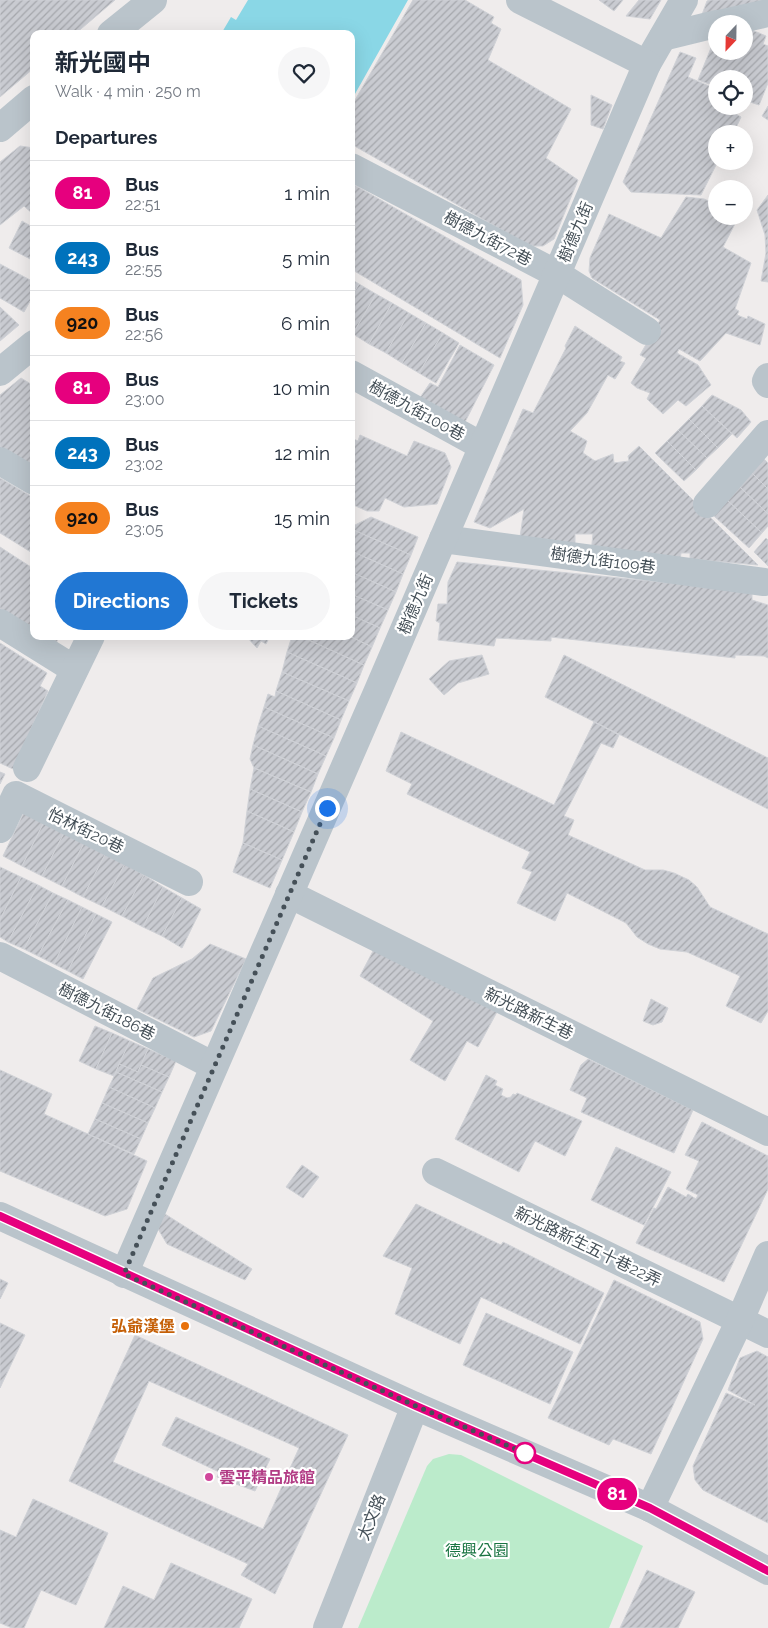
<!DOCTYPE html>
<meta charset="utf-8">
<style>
:root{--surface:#fff;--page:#f6f6f7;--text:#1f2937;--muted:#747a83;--line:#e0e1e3;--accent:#2177d3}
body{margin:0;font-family:Raleway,"Noto Sans TC",sans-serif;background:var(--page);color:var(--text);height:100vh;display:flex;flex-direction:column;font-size:19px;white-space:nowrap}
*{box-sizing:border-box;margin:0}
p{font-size:16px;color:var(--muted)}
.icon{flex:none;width:28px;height:28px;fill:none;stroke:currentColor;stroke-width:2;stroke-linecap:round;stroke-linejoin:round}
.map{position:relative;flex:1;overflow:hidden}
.sheet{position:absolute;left:30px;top:30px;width:325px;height:610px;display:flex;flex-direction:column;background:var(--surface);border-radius:10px;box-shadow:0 5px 20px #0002}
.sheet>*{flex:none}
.badge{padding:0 10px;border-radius:16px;font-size:18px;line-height:32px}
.needle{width:32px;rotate:202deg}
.fabs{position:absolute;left:708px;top:15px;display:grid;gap:10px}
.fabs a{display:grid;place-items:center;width:45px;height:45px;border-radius:50%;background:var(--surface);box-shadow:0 5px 20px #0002;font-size:25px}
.you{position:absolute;width:25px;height:25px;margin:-12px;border:4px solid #fff;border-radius:50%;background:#1a73e8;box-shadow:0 0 0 8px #1a73e833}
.map>.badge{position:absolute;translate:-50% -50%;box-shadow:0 0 0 2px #fff}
h2{padding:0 25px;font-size:19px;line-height:45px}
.round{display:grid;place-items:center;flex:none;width:52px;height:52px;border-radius:26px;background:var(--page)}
.head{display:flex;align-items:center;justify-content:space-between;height:85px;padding:0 25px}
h1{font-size:24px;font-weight:700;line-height:38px}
.primary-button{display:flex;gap:10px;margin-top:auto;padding:10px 25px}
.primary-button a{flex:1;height:58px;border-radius:30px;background:var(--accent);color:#fff;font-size:20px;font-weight:700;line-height:58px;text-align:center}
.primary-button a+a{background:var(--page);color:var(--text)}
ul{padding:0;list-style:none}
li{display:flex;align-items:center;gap:15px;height:65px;padding:0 25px;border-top:1px solid var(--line)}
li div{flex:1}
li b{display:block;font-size:19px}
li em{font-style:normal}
li .badge{min-width:55px;font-weight:700;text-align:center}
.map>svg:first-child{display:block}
.green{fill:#bbebcb}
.water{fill:#8ad7e6}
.building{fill:url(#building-hatch);stroke:#d0d2d7;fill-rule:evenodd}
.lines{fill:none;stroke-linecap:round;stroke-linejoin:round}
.minor{stroke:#bac4cb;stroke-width:28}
.line-casing{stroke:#fff;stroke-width:11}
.line{stroke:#e6007e;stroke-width:8}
.walk{stroke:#455058;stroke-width:5;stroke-dasharray:0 9}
.food-dot{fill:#e8710a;stroke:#fff;stroke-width:2}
.stop-dot{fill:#fff;stroke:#e6007e;stroke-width:2.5}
.hotel-dot{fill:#d1479c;stroke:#fff;stroke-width:2}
.labels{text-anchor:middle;stroke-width:4.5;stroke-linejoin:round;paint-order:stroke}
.street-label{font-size:16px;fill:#455058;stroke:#fff}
.food-label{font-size:16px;font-weight:bold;fill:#c56008;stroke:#fff;text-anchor:end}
.hotel-label{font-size:16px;font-weight:bold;fill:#b23c85;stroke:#fff;text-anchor:start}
.park-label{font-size:16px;fill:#1b7543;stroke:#fff}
</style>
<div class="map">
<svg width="768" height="1628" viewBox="0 0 768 1628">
<defs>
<pattern id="building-hatch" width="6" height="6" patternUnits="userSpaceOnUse" patternTransform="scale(1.25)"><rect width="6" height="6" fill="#c9cbd1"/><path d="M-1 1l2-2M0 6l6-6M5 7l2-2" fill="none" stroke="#a5a7ac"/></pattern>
</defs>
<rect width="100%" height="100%" fill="#efecec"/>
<path class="green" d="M 449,1454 L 461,1455 L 643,1546 L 609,1628 L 358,1628 L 427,1466 L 433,1459 Z"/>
<path class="water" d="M 248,0 L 408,0 L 351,101 L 351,34 L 221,34 L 231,17 L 236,20 Z"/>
<g class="building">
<path d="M 0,0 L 115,0 L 75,34 L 34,34 L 34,68 L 0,97 Z"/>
<path d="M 413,0 L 465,0 L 494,17 L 491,23 L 501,29 L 488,60 L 571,109 L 546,158 L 578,180 L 554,239 L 543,246 L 533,246 L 521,241 L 351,144 L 351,107 Z"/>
<path d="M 599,0 L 623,0 L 614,11 Z"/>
<path d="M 639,0 L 661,0 L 650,19 L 626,16 Z"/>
<path d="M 710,0 L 768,0 L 700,20 L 707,1 Z"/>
<path d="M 752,30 L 766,36 L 763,44 L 768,46 L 768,83 L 759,105 L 744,100 L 744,79 L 716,79 L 716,83 L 710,81 L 709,84 L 698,80 L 713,43 L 716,44 L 716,51 L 744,51 Z"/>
<path d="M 680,52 L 696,58 L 688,77 L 716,89 L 716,106 L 737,106 L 734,113 L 741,117 L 734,132 L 737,134 L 716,134 L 716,161 L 718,161 L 701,195 L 631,192 L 623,182 Z"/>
<path d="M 591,95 L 612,105 L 603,129 L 591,125 Z"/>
<path d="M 768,106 L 768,120 L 762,116 Z"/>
<path d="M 20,146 L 34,148 L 34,215 L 24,206 L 0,225 L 0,162 Z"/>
<path d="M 351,183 L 521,280 L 523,305 L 500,358 L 351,269 Z"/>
<path d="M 768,195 L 768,282 L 761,281 L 766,253 L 765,235 L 757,210 Z"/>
<path d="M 686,197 L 704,199 L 716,204 L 716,202 L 716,216 L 739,216 L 723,247 L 751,263 L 735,309 L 739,311 L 737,315 L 747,319 L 748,316 L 765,324 L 760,345 L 726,333 L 700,361 L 679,349 L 677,353 L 698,365 L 711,385 L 686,406 L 678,400 L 663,414 L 647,399 L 650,393 L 637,388 L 631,383 L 646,358 L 640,355 L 660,320 L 592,278 L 589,271 L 590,258 L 609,214 L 661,238 Z"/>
<path d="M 22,221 L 34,228 L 34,261 L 9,248 Z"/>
<path d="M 0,264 L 34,282 L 34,294 L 24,312 L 0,298 Z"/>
<path d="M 351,279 L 359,284 L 351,297 Z"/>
<path d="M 359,284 L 376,294 L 353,334 L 351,333 L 351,297 Z"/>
<path d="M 376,294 L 392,303 L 369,344 L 353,334 Z"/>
<path d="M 392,303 L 409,313 L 386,353 L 369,344 Z"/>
<path d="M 0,307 L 19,325 L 0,341 Z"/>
<path d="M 409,313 L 426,323 L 402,363 L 386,353 Z"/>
<path d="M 426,323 L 443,333 L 419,373 L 402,363 Z"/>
<path d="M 575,326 L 622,357 L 620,361 L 625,363 L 615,379 L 608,375 L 587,413 L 570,431 L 587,441 L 583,453 L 595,461 L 613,454 L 614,463 L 629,461 L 628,456 L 639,446 L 758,565 L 690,559 L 690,553 L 681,553 L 680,560 L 591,553 L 593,534 L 575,534 L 575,543 L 519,544 L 524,509 L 490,528 L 474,522 L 523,409 L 533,413 L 566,348 L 565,346 Z"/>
<path d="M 443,333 L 459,343 L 436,383 L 419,373 Z"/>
<path d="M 460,345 L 494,365 L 464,424 L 419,399 L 430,383 L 438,387 Z"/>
<path d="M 21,378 L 34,386 L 34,468 L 0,447 L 0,395 Z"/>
<path d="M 712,395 L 741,410 L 751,422 L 737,438 L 702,406 Z"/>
<path d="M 702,406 L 732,434 L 718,448 L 689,419 Z"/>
<path d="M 689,419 L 718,448 L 707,458 L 678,430 Z"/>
<path d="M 678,430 L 707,458 L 696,470 L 667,441 Z"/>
<path d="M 360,435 L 407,456 L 414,441 L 445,453 L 451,467 L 437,504 L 404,507 L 385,498 L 379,511 L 367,511 L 351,504 L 351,438 L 358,441 Z"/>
<path d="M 667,441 L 696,470 L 684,481 L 655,453 Z"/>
<path d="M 763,458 L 768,463 L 768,489 L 751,472 Z"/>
<path d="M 751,472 L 768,489 L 768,514 L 739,486 Z"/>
<path d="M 0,478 L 34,498 L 34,554 L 0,533 Z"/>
<path d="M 739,486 L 768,514 L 768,526 L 762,533 L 727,500 Z"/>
<path d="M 727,500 L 762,533 L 749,548 L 714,516 Z"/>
<path d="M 371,517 L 418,537 L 411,555 L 351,529 L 351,527 Z"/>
<path d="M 351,529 L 411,555 L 403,574 L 351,551 Z"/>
<path d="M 766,538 L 768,540 L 768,566 L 754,552 Z"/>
<path d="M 0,547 L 34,569 L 34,630 L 0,609 Z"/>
<path d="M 351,551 L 403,574 L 396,592 L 351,572 Z"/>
<path d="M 457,562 L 752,591 L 752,600 L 768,605 L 768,658 L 764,656 L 735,655 L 735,658 L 551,637 L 551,641 L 496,638 L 494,646 L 438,640 L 440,623 L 436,621 L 438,604 L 447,604 L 448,582 Z"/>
<path d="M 351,572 L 396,592 L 388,610 L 351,594 Z"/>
<path d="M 351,594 L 388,610 L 380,628 L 351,615 Z"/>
<path d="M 351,615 L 380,628 L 372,647 L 349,636 L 351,636 Z"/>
<path d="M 45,636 L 60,636 L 56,643 Z"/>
<path d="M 246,636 L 270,636 L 266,644 L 261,641 L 257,648 Z"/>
<path d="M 292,636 L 300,636 L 364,665 L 357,683 L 287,652 Z"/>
<path d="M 300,636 L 349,636 L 372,647 L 364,665 Z"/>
<path d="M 0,643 L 47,673 L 40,686 L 48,691 L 13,769 L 0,763 Z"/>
<path d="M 287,652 L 357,683 L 349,701 L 282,672 Z"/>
<path d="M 482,655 L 489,674 L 458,683 L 444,695 L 429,679 L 449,661 Z"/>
<path d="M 564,655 L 768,758 L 768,809 L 545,697 Z"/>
<path d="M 282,672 L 349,701 L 341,720 L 276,691 Z"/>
<path d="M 276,691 L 341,720 L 334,738 L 264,707 L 268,694 L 275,697 Z"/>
<path d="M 264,707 L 334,738 L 326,756 L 258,726 Z"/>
<path d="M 594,722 L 619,735 L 613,748 L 601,743 L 564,816 L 574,820 L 568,835 L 645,870 L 663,870 L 674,873 L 689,880 L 697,887 L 710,907 L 768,934 L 768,1011 L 761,1023 L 726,1006 L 740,976 L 687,952 L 660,949 L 648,944 L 637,937 L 626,923 L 567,893 L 555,921 L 517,903 L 532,872 L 522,868 L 530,852 L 407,794 L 412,784 L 386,771 L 401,732 L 554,805 Z"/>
<path d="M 258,726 L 326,756 L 318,774 L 253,745 Z"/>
<path d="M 253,745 L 318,774 L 311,792 L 254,768 L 250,759 Z"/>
<path d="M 254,768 L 311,792 L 302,812 L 250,789 Z"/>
<path d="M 0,772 L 5,774 L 0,784 Z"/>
<path d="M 250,789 L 302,812 L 294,832 L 247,811 Z"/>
<path d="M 25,810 L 45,820 L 22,866 L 3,856 Z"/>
<path d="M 247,811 L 294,832 L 282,860 L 243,843 Z"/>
<path d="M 45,820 L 65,831 L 42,876 L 22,866 Z"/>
<path d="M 65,831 L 85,841 L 62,886 L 42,876 Z"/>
<path d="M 85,841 L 106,853 L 83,897 L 62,886 Z"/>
<path d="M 243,843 L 282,860 L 270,888 L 233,872 Z"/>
<path d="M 106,853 L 125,864 L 102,906 L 83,897 Z"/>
<path d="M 125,864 L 144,875 L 122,916 L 102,906 Z"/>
<path d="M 0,867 L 21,877 L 0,920 Z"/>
<path d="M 144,875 L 163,887 L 143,927 L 122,916 Z"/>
<path d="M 21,877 L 38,885 L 8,942 L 0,937 L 0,920 Z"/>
<path d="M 38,885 L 53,893 L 24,949 L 8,942 Z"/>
<path d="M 163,887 L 182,898 L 162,936 L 143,927 Z"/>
<path d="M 53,893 L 68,900 L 38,956 L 24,949 Z"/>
<path d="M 182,898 L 201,909 L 182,948 L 162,936 Z"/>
<path d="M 68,900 L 82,907 L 54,964 L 38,956 Z"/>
<path d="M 82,907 L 96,914 L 68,971 L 54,964 Z"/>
<path d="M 96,914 L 112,922 L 83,979 L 68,971 Z"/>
<path d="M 210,944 L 246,959 L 211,1031 L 194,1037 L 137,1009 L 153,978 L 192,959 Z"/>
<path d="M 374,949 L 497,1012 L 478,1047 L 467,1041 L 445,1081 L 410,1060 L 433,1021 L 360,976 Z"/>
<path d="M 651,999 L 668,1008 L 662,1022 L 653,1025 L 643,1021 Z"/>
<path d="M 95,1026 L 112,1033 L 96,1069 L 79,1061 Z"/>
<path d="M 112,1033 L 130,1041 L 114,1076 L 96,1069 Z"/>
<path d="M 130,1041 L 148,1049 L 138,1072 L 119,1064 Z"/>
<path d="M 148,1049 L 176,1061 L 169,1077 L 141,1065 Z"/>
<path d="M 588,1059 L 693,1110 L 674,1153 L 581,1112 L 587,1098 L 570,1090 L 581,1065 Z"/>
<path d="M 119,1064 L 138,1072 L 141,1065 L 169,1077 L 162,1092 L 116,1072 Z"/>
<path d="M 0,1070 L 52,1094 L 44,1114 L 147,1161 L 127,1209 L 105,1216 L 0,1171 Z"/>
<path d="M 116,1072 L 162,1092 L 155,1108 L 109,1087 Z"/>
<path d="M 486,1075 L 497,1081 L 495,1085 L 503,1089 L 501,1095 L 507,1098 L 511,1097 L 513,1094 L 516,1095 L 517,1093 L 582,1121 L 565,1156 L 535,1141 L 519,1172 L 455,1139 Z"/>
<path d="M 109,1087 L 155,1108 L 148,1123 L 102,1103 Z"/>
<path d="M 102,1103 L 148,1123 L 141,1139 L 95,1119 Z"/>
<path d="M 95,1119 L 141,1139 L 134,1154 L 88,1134 Z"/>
<path d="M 702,1122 L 768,1156 L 768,1189 L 724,1282 L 636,1243 L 654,1208 L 656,1209 L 668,1187 L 686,1197 L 688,1194 L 696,1199 L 698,1195 L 686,1189 L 699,1161 L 685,1155 Z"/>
<path d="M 616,1147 L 671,1172 L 644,1225 L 591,1200 Z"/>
<path d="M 302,1165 L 319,1177 L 303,1198 L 286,1187 Z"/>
<path d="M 416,1204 L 501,1245 L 503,1242 L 604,1293 L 580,1344 L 481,1297 L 460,1344 L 395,1314 L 412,1268 L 383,1256 Z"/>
<path d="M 165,1214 L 252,1269 L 245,1280 L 167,1244 L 158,1229 Z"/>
<path d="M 0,1279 L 8,1283 L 0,1299 Z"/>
<path d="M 614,1280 L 700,1322 L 703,1339 L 651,1454 L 613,1439 L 609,1445 L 548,1418 Z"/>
<path d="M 486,1313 L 573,1352 L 550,1404 L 463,1365 Z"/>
<path d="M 0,1323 L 25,1335 L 0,1388 Z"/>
<path d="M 135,1335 L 348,1435 L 275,1594 L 241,1575 L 248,1564 L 69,1481 ZM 149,1381 L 299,1448 L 263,1529 L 113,1462 Z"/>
<path d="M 757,1351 L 768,1357 L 768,1523 L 703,1490 L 695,1480 L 693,1466 L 726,1393 L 755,1405 L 728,1390 L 740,1358 Z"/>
<path d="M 176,1417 L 270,1459 L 255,1491 L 217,1477 L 219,1472 L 162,1445 Z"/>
<path d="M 33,1499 L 108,1533 L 76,1605 L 41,1590 L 24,1628 L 12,1628 L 0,1623 L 0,1530 L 16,1537 Z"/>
<path d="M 171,1563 L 252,1599 L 239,1628 L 104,1628 L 123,1586 L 154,1600 Z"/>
<path d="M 647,1570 L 695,1592 L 678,1628 L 620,1628 Z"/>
</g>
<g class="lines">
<g class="minor">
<path d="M 719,24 L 768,13"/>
<path d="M 111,34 L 153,0"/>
<path d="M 663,37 L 716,24"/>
<path d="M 647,64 L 684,0"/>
<path d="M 0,128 L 34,99"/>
<path d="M 351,167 L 557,274 L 647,331"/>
<path d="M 0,372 L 34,344"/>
<path d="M 351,374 L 482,446"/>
<path d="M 768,377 L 766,381 L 768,384"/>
<path d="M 0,461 L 34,481"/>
<path d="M 707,504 L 768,434"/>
<path d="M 443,539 L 764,582"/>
<path d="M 0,623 L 74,669"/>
<path d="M 27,768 L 91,636"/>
<path d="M 0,829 L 16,795 L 189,882"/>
<path d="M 289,894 L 768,1132"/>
<path d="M 0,956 L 214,1066"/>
<path d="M 436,1172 L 768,1334"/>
<path d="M 0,1216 L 415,1406 L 650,1508 L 768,1571"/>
<path d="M 124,1274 L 379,688 L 647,64 L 520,0"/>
<path d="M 650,1508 L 740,1320 L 768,1255"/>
<path d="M 327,1628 L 415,1406"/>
</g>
</g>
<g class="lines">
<g class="line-casing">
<path id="line" d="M 0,1216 L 416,1406 L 650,1508 L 768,1571"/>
</g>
<use href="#line" class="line"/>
<path class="walk" d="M 327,808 L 124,1274 L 416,1406 L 525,1453"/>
</g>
<circle class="food-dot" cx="185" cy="1326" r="5"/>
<circle class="stop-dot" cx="525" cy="1453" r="10"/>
<circle class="hotel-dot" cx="209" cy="1477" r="5"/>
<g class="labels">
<g class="street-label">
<text transform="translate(575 232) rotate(-67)" y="6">樹德九街</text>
<text transform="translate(488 238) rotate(28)" y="6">樹德九街72巷</text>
<text transform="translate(417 410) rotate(29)" y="6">樹德九街100巷</text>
<text transform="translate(603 560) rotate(8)" y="6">樹德九街109巷</text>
<text transform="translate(415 604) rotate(-67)" y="6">樹德九街</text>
<text transform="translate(86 830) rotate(26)" y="6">怡林街20巷</text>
<text transform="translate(107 1011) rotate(27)" y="6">樹德九街186巷</text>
<text transform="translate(529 1013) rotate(26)" y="6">新光路新生巷</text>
<text transform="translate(588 1246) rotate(26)" y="6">新光路新生五十巷22弄</text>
<text transform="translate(371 1517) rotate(-68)" y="6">太文路</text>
</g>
<g class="food-label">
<text x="175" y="1332">弘爺漢堡</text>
</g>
<g class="hotel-label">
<text x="219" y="1483">雲平精品旅館</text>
</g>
<g class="park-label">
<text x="477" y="1556">德興公園</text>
</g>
</g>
</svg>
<div class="fabs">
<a><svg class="needle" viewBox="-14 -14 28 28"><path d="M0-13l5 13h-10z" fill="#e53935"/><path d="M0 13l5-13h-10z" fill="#747a83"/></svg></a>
<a><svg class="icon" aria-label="locate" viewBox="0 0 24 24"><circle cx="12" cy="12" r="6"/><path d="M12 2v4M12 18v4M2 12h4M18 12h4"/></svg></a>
<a>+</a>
<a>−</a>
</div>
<div class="you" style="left:327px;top:808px"></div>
<b class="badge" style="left:617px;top:1494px;background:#e6007e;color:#fff">81</b>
<section class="sheet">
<div class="head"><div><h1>新光國中</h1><p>Walk · 4 min · 250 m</p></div><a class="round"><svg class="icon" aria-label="heart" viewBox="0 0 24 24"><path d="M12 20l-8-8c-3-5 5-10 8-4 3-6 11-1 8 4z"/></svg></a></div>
<h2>Departures</h2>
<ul>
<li><span class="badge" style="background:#e6007e;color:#fff">81</span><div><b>Bus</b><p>22:51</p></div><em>1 min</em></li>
<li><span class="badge" style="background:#0072bc;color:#fff">243</span><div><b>Bus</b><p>22:55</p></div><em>5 min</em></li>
<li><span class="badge" style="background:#f58220;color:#111">920</span><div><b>Bus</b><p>22:56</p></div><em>6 min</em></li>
<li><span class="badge" style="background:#e6007e;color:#fff">81</span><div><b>Bus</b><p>23:00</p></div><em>10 min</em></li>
<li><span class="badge" style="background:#0072bc;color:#fff">243</span><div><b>Bus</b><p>23:02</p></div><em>12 min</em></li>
<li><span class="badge" style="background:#f58220;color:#111">920</span><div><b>Bus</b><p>23:05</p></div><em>15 min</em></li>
</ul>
<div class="primary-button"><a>Directions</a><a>Tickets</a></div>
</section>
</div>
